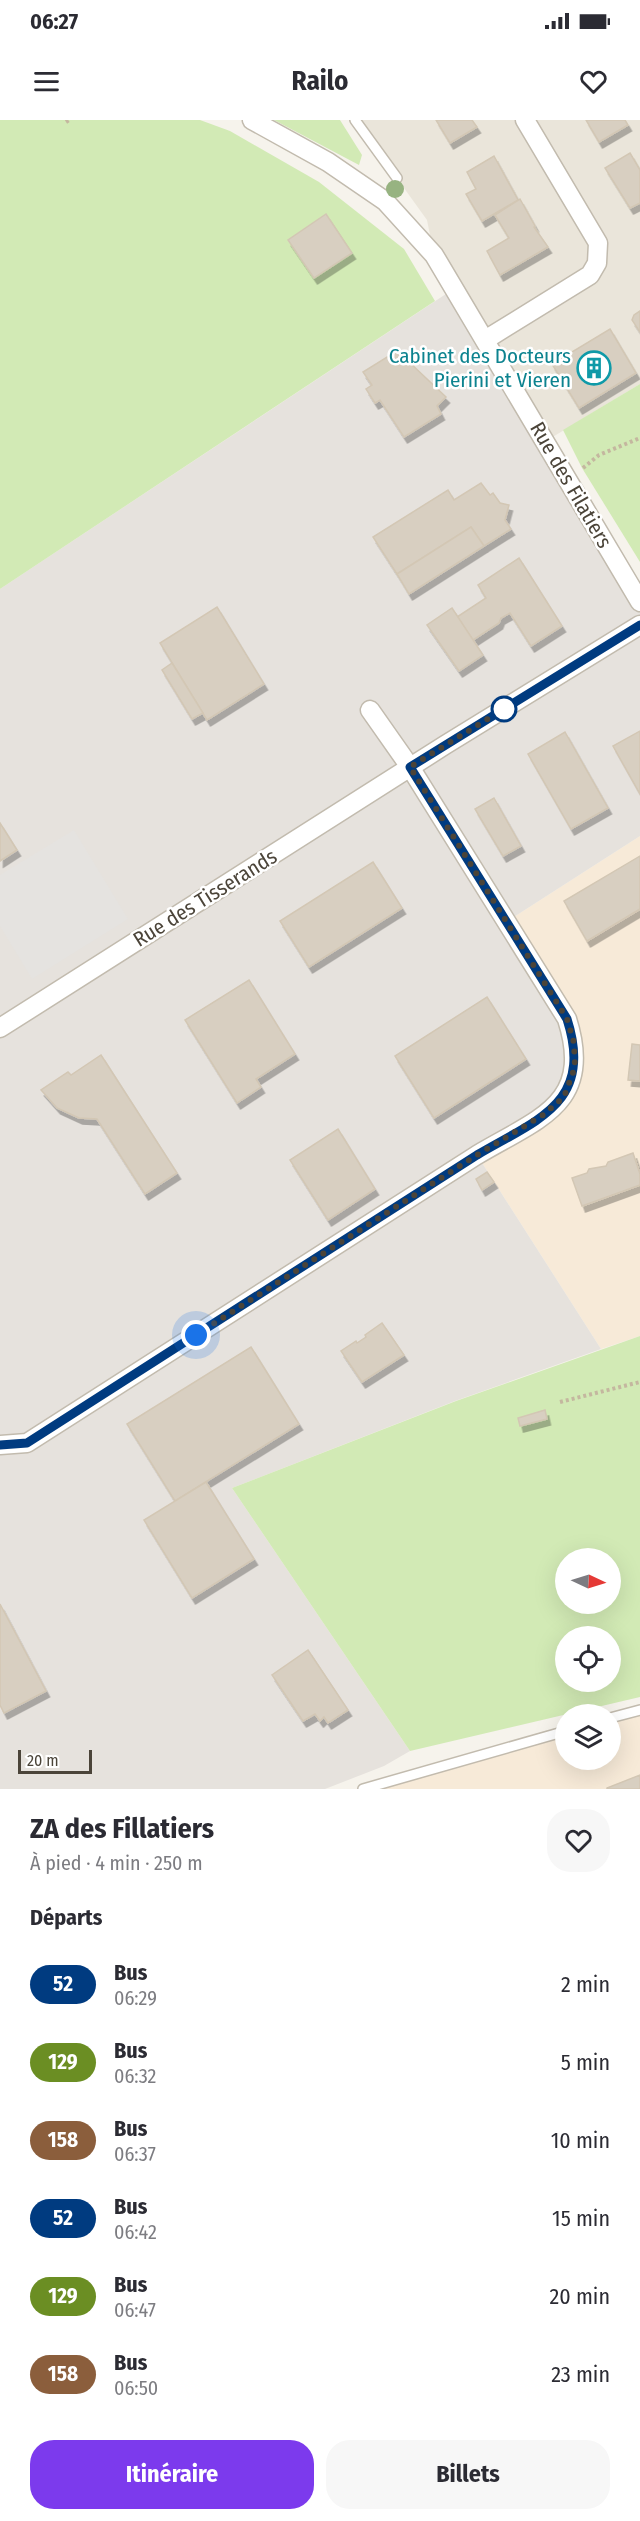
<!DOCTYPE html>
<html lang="fr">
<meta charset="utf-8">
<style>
:root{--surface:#fff;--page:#f7f7f7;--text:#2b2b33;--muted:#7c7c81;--accent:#7c3aed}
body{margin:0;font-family:"Fira Sans Condensed",sans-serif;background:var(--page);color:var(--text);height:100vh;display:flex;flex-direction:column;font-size:22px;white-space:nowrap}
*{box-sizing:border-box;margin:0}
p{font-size:20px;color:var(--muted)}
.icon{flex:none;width:33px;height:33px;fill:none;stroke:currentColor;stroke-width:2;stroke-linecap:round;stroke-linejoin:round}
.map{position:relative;height:1669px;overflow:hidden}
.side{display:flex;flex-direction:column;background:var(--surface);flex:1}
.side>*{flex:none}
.badge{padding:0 12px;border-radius:20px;font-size:21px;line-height:39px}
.needle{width:39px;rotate:94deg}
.controls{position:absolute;left:555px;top:1428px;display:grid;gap:12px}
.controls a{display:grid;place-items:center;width:66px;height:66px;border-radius:50%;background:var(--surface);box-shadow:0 6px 24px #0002;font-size:30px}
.scale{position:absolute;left:18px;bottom:15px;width:74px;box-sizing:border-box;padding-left:6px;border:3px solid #4b4439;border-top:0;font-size:16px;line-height:21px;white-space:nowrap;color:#4b4439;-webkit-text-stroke:4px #fff;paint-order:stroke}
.you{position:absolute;width:30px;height:30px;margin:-15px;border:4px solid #fff;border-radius:50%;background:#1a73e8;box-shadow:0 0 0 9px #1a73e833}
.map>.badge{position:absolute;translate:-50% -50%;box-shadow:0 0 0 3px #fff}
h2{padding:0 30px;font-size:22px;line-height:54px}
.round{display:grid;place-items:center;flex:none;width:63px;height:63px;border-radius:24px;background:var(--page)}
.summary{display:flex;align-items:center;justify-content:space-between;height:102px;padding:0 30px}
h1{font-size:28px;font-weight:700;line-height:45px}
.button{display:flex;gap:12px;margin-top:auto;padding:12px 30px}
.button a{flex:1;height:69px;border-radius:24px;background:var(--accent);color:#fff;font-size:24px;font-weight:700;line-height:69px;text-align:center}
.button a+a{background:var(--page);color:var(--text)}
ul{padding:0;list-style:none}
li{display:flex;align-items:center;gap:18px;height:78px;padding:0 30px}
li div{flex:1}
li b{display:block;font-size:22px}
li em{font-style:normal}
li .badge{min-width:66px;font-weight:700;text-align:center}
.status{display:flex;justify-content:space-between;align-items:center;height:42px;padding:0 30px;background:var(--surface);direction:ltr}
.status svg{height:16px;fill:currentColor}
header{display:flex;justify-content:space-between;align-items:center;height:78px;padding:0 30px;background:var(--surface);font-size:27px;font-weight:700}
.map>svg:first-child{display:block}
.residential{fill:#eae5da}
.commercial{fill:#f7ead8}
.industrial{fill:#e6e2dd}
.green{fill:#d2eab5;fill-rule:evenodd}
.parking{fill:#e5e3e0}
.building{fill:#d8cfc1;stroke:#d3c7b4;stroke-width:1.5;filter:url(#shadow)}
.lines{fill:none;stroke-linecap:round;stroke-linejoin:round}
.service-casing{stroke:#c2bbae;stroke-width:12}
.minor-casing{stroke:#c2bbae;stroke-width:21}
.path{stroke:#c4b79f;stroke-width:4;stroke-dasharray:3 3;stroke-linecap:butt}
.service{stroke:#fff;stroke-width:9}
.minor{stroke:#fff;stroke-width:18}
.tree{fill:#97b381}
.line-casing{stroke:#fff;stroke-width:14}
.line{stroke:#003b80;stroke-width:9}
.walk{stroke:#4b4439;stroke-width:6;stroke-dasharray:0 10.8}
.stop-dot{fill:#fff;stroke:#003b80;stroke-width:3}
.labels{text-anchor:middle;stroke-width:5;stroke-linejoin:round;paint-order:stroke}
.culture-label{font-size:21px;fill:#0d838f;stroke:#fff;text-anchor:end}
.street-label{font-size:21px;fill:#4b4439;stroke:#fff}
</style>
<div class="status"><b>06:27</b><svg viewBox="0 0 49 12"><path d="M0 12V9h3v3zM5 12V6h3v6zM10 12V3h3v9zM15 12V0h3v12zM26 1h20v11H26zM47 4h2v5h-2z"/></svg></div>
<header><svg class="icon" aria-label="menu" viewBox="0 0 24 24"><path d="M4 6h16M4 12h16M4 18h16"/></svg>Railo<svg class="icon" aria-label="heart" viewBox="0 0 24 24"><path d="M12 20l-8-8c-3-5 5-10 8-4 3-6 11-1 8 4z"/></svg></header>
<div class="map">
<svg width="640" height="1669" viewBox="0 0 640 1669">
<defs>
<filter id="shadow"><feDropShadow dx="3.5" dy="6" stdDeviation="0" flood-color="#0004"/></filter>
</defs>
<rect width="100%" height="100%" fill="#f6f3ec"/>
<path class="residential" d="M 355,0 L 640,0 L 640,264 L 546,321 L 434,135 L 427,100 Z"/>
<g class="commercial">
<path d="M 640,716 L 640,1216 L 601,1229 L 477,1035 L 506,802 Z"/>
<path d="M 640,1590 L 640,1669 L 363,1669 L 565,1611 L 566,1640 L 610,1640 L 611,1598 Z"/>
</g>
<path class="industrial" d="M 455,168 L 640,482 L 640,716 L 506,802 L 567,899 L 564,977 L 477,1035 L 601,1229 L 455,1281 L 232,1368 L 410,1631 L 384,1646 L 325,1669 L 0,1669 L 0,469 Z"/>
<g class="green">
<path d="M 0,0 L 200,0 L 230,11 L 319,62 L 404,129 L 435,181 L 0,469 Z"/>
<path d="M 274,0 L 340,0 L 362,35 L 359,45 Z"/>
<path d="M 640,264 L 640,442 L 582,348 L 563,310 Z"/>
<path d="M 640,1216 L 640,1577 L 410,1631 L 232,1368 L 456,1281 ZM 566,1438 L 610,1438 L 610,1484 L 566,1484 ZM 566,1516 L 610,1516 L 610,1562 L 566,1562 Z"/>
</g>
<path class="parking" d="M 74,710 L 128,799 L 32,859 L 0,806 L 0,755 Z"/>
<g class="building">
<path d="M 436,0 L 472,0 L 477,7 L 450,23 Z"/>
<path d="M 586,0 L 625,0 L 628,5 L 599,22 Z"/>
<path d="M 630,33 L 640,50 L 640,83 L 630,88 L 605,48 Z"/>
<path d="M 494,36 L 518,80 L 482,101 L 466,74 L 476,69 L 467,52 Z"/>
<path d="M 520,79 L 535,106 L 534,107 L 548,127 L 500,155 L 487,131 L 509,118 L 495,95 Z"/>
<path d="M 326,94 L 352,133 L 314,158 L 288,120 Z"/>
<path d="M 640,191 L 640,212 L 632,200 L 634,195 Z"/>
<path d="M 610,209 L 636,253 L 579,288 L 552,244 Z"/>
<path d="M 400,229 L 407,240 L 446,277 L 437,286 L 441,294 L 404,317 L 380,280 L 375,283 L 366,269 L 372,265 L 363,252 Z"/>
<path d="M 481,363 L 490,375 L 493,373 L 500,383 L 509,385 L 505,400 L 511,409 L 484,426 L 471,407 L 397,454 L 373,417 L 448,370 L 454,380 Z"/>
<path d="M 471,407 L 484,426 L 409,474 L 397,454 Z"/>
<path d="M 519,438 L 562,506 L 531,526 L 510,493 L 501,498 L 499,503 L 473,520 L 457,497 L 486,478 L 478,465 Z"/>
<path d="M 217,487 L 264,564 L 207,600 L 160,523 Z"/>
<path d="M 452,488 L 483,535 L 459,551 L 427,505 Z"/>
<path d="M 172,543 L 203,593 L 192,599 L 162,550 Z"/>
<path d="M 640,611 L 640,674 L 613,626 Z"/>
<path d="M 565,612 L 608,688 L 571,709 L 528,634 Z"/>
<path d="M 494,678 L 521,726 L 503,736 L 475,689 Z"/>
<path d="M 0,703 L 17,730 L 0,741 Z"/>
<path d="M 640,736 L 640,789 L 587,821 L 564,781 Z"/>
<path d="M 373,742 L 402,788 L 309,847 L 280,801 Z"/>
<path d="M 249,860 L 295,934 L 256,959 L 261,967 L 237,983 L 185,900 Z"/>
<path d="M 487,877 L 526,939 L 434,998 L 395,936 Z"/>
<path d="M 632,924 L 640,925 L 640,961 L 628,960 Z"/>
<path d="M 101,935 L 177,1053 L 145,1074 L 97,999 L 79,998 L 57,988 L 41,970 L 68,952 L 71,955 Z"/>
<path d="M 338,1009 L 375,1069 L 328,1100 L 290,1040 Z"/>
<path d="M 633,1033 L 640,1054 L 640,1065 L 582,1086 L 572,1058 L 587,1053 L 589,1049 L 606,1046 L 608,1042 Z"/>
<path d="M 487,1052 L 494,1062 L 482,1070 L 476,1059 Z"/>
<path d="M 382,1203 L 404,1235 L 362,1262 L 341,1231 L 356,1221 L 357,1223 L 366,1217 L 365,1215 Z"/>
<path d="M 251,1227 L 299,1304 L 175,1381 L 127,1304 Z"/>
<path d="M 545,1290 L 547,1299 L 520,1306 L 518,1298 Z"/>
<path d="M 206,1362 L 254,1439 L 192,1478 L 144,1400 Z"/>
<path d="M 0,1484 L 46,1571 L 4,1593 L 0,1585 Z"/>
<path d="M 308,1530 L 348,1590 L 328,1603 L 324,1597 L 320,1601 L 315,1594 L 303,1601 L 272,1555 Z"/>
<path d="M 640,1655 L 640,1669 L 607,1669 L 607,1668 Z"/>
</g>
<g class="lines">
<g class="service-casing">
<g id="service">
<path d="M 355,0 L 397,58"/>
<path d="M 610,1598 L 640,1590"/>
<path d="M 363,1669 L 566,1611"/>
</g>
</g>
<g class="minor-casing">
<g id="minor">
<path d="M 252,0 L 328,42 L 385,81 L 434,135 L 640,482"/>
<path d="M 485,220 L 590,155 L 597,143 L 598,123 L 525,0"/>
<path d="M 0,908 L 445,625 L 640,505"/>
<path d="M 0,1325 L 27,1323 L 477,1035 C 539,998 594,984 567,899 L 410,647 L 370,590"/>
</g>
</g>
<g class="path">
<path d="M 66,2 L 69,0"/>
<path d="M 583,348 L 599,335 L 640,318"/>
<path d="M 560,1282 L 640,1262"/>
</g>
<use href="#service" class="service"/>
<use href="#minor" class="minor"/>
</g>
<circle class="tree" cx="395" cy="69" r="9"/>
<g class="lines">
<g class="line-casing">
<path id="line" d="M 0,1325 L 27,1323 L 477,1035 C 538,999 594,983 567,899 L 410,647 L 640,505"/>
</g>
<use href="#line" class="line"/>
<path class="walk" d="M 196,1215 L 477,1035 L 543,995 L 564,977 L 575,947 L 574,923 L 567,899 L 410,647 L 504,589"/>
</g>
<defs>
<g id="building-ring" transform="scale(1.725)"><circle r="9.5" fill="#fff" stroke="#0f9aa8" stroke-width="1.5"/><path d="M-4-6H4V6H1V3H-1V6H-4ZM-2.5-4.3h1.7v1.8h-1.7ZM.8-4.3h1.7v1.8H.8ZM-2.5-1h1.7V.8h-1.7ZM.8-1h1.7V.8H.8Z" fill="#0f9aa8"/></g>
</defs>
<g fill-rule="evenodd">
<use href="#building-ring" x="594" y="248"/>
</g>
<circle class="stop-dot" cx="504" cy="589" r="12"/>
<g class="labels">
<g class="culture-label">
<text x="571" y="243">Cabinet des Docteurs<tspan x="571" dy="24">Pierini et Vieren</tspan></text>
</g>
<g class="street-label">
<text transform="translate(571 365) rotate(60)" y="7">Rue des Filatiers</text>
<text transform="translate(205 778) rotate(-32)" y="7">Rue des Tisserands</text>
</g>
</g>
</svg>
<div class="controls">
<a><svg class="needle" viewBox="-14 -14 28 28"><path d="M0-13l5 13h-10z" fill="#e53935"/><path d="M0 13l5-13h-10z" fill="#7c7c81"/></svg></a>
<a><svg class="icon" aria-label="locate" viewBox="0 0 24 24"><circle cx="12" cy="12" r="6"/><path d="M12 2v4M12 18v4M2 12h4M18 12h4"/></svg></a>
<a><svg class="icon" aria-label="layers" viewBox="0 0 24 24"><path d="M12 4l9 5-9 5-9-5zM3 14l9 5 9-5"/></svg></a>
</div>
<div class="scale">20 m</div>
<div class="you" style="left:196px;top:1215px"></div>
</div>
<section class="side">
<div class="summary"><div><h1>ZA des Fillatiers</h1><p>À pied · 4 min · 250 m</p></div><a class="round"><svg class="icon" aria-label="heart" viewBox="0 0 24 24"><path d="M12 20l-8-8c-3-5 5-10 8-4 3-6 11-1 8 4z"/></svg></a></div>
<h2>Départs</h2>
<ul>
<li><span class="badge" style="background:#003b80;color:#fff">52</span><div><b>Bus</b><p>06:29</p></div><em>2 min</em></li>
<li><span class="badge" style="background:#6b8e23;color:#fff">129</span><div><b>Bus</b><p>06:32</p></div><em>5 min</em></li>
<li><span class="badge" style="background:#8b5e3c;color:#fff">158</span><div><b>Bus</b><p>06:37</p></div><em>10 min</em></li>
<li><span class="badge" style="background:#003b80;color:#fff">52</span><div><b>Bus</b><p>06:42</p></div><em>15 min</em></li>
<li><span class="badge" style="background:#6b8e23;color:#fff">129</span><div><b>Bus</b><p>06:47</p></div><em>20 min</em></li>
<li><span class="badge" style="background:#8b5e3c;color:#fff">158</span><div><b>Bus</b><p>06:50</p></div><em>23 min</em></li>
</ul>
<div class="button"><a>Itinéraire</a><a>Billets</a></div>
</section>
